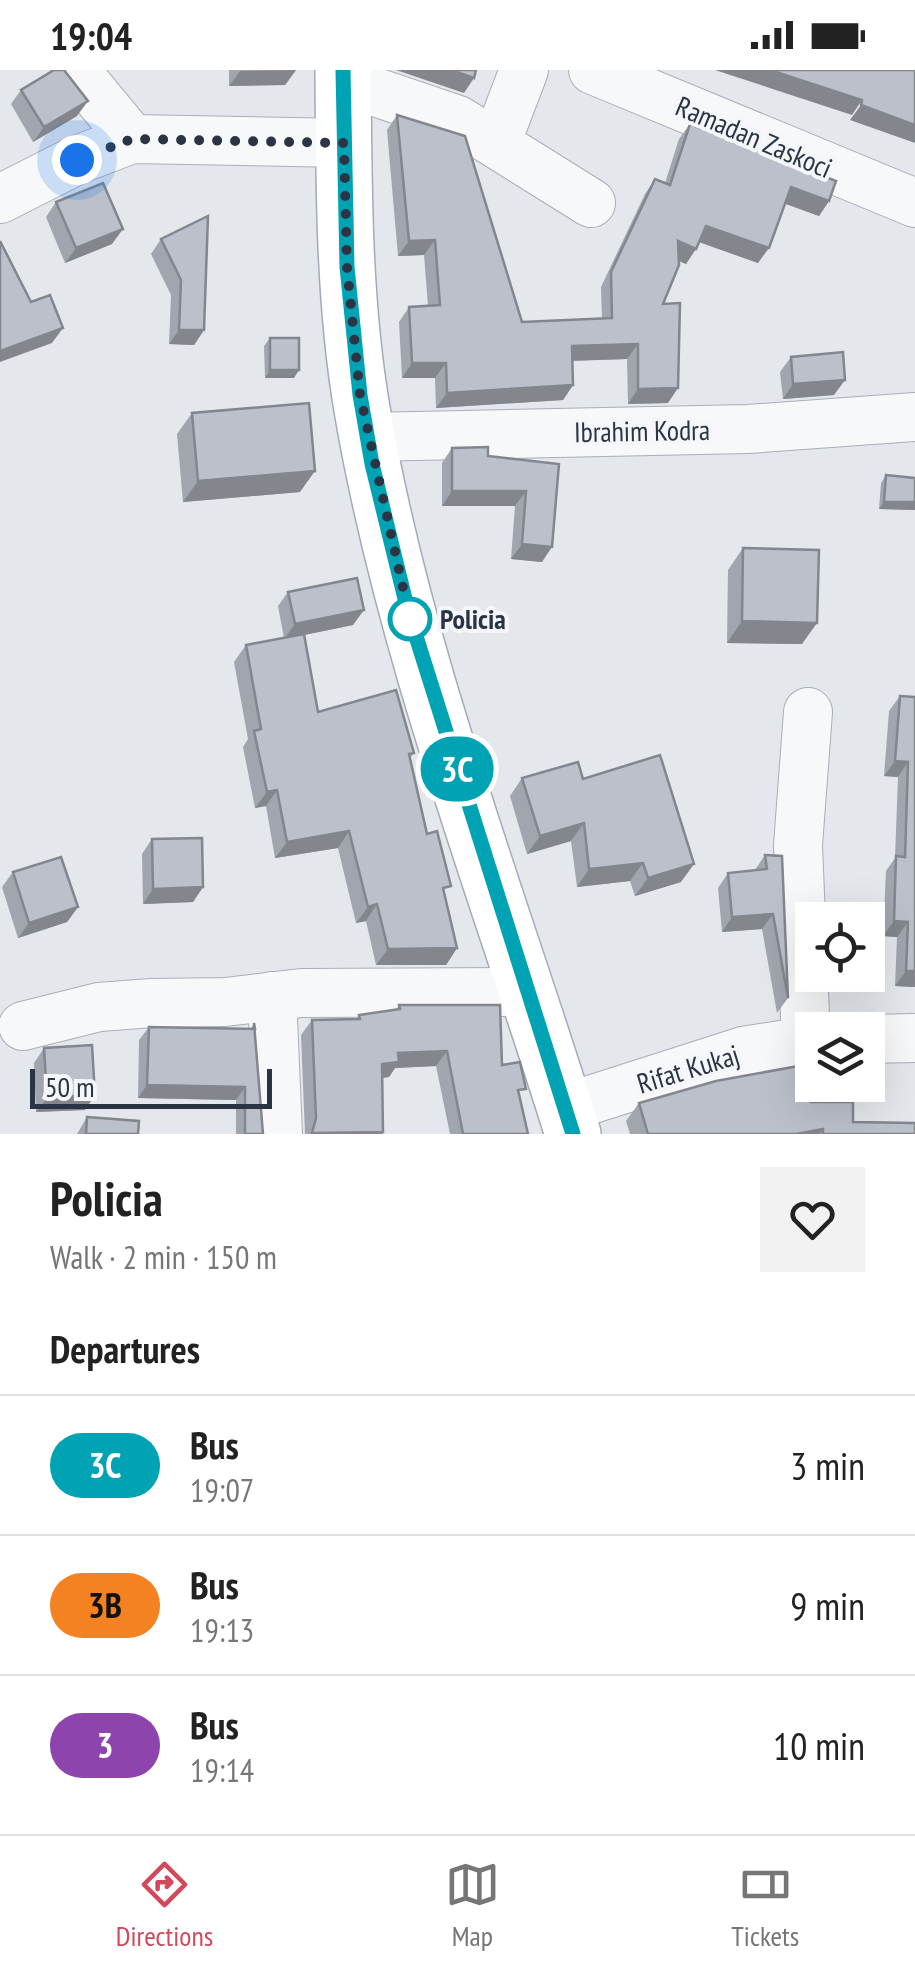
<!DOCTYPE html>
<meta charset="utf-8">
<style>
:root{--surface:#fff;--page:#f2f2f2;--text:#222;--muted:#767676;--line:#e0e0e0;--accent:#d1495b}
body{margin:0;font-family:"PT Sans Narrow",sans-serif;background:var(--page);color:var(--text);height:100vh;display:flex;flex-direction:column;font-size:38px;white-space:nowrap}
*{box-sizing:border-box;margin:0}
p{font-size:32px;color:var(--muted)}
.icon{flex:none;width:55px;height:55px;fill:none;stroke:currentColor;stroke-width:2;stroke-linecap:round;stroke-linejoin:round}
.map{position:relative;height:1064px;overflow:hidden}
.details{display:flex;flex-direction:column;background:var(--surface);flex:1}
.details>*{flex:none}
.badge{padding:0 20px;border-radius:32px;font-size:35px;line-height:65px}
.tools{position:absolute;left:795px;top:832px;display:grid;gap:20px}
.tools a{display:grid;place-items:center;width:90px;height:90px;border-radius:0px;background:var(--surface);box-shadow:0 10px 40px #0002;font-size:50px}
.scale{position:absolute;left:30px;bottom:25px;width:242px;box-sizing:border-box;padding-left:10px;border:5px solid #2b3445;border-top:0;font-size:28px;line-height:35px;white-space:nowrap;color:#2b3445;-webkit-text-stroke:8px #f4f6f9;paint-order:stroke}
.you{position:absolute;width:50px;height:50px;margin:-25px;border:8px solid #fff;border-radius:50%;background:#1a73e8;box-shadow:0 0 0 15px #1a73e833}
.map>.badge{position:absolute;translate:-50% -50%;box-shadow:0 0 0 5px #fff}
h2{padding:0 50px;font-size:38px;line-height:90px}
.round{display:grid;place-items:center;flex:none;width:105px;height:105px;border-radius:0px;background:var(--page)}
.headline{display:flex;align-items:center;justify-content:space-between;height:170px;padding:0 50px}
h1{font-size:48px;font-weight:700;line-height:75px}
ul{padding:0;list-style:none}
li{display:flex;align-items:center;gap:30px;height:140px;padding:0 50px;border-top:2px solid var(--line)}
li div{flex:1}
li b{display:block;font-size:38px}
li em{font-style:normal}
li .badge{min-width:110px;font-weight:700;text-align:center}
.status{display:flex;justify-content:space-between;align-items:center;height:70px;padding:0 50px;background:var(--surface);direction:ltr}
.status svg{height:28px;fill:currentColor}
.tab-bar{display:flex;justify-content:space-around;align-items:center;height:140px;border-top:2px solid var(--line);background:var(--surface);font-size:28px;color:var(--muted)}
.tab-bar a{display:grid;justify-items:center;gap:5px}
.tab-bar .selected{color:var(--accent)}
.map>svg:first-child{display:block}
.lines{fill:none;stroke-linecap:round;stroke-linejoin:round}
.minor-casing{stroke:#a9aeb7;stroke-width:50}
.major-casing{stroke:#a3abb8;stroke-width:58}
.minor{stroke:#f7f8fa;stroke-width:48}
.major{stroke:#fff;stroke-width:55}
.wall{fill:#a1a5ae}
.shaded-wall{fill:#83868d}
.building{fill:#bbc0ca;stroke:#83868d;stroke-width:2.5}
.line-casing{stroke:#fff;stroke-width:22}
.line{stroke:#00a3b4;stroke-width:15}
.walk{stroke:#2b3445;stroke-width:10;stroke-dasharray:0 18}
.stop-dot{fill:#fff;stroke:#00a3b4;stroke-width:5}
.labels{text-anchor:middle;stroke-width:8;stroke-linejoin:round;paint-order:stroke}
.street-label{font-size:28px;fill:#2b3445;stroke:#f4f6f9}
.stop-label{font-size:28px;font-weight:bold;fill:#2b3445;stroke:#f4f6f9;text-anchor:start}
</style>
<div class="status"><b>19:04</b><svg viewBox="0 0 49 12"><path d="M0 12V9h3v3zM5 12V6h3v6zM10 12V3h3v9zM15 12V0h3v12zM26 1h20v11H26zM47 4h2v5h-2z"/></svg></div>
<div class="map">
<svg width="915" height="1064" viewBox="0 0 915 1064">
<rect width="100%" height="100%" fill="#e4e7ec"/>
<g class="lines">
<g class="minor-casing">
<g id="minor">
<path d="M 75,0 L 132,69"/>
<path d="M 593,0 L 915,133"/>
<path d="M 343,11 L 458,50 L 591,133"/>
<path d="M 497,71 L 524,0"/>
<path d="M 0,129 L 77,90 L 132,69 L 344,73"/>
<path d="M 368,367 L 748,359 L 915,347"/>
<path d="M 272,926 L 278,1064"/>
<path d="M 23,956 L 99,937 L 152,933 L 225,932 L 301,923 L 527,922"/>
<path d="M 868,969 L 915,968"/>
<path d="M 806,971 L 798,775 L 808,642"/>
<path d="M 565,1038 L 743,981 L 812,970"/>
</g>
</g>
<g class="major-casing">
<path id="major" d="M 343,0 C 344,113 343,228 362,339 C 404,585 499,826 573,1064"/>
</g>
<use href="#minor" class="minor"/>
<use href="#major" class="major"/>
</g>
<g class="wall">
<path d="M 229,0 L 296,0 L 285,15 L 229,16 Z"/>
<path d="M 21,20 L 77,46 L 33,72 L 11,34 Z"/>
<path d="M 397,45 L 522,252 L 602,249 L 601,217 L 645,124 L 655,109 L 665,113 L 679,69 L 690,54 L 829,131 L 819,146 L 785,133 L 758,193 L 699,172 L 686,194 L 679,191 L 663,234 L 668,333 L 628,334 L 627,289 L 572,291 L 573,315 L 563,330 L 436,338 L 435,308 L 402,308 L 399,252 L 409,237 L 428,236 L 424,185 L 398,186 L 387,60 Z"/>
<path d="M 56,132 L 112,174 L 65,193 L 46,147 Z"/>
<path d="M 161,169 L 204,260 L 194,275 L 169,274 L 171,225 L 151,184 Z"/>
<path d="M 270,268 L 294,308 L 265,308 L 264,276 Z"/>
<path d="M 791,287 L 834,325 L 783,329 L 780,302 Z"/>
<path d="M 192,343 L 300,422 L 183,432 L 177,364 Z"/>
<path d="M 452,378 L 488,386 L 559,394 L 542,492 L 511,489 L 515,436 L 442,436 L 442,393 Z"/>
<path d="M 886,405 L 915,408 L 915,440 L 879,439 L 881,413 Z"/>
<path d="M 743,478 L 802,574 L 727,573 L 728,500 Z"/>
<path d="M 288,522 L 353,555 L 304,565 L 318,642 L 414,683 L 410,688 L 427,764 L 445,824 L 457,878 L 446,895 L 376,895 L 366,851 L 356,853 L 338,778 L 275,788 L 266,736 L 255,738 L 243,677 L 248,669 L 234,592 L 246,575 L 284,568 L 278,536 Z"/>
<path d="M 900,626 L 915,627 L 915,917 L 895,916 L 897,867 L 883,866 L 886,801 L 895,788 L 898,707 L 884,706 L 889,641 Z"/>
<path d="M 522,708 L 583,709 L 681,812 L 635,826 L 630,811 L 577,817 L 571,771 L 527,784 L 510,726 Z"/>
<path d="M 152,769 L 203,817 L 193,832 L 143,834 L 142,784 Z"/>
<path d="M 765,785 L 788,928 L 777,943 L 762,859 L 722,862 L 718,818 L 728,803 L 755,800 Z"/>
<path d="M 13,802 L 78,837 L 67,852 L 18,868 L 2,817 Z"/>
<path d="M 399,935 L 502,995 L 520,1027 L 528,1064 L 450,1064 L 436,996 L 395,998 L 389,1007 L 382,1008 L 383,1062 L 382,1064 L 305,1064 L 301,965 L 312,950 L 356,949 L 359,945 L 396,940 Z"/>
<path d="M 254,953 L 263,1064 L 236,1064 L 236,1030 L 138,1028 L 139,970 L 149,957 L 251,958 Z"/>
<path d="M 44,978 L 85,1040 L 36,1042 L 34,993 Z"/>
<path d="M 811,1032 L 853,1052 L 915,1064 L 630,1064 L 626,1051 L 639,1033 Z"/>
<path d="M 87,1047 L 138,1064 L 77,1064 Z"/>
</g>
<g class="shaded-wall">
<path d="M 296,0 L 285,15 L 229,16 L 240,1 Z"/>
<path d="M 396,0 L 451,0 L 474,8 L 464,23 Z"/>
<path d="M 715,0 L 770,0 L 862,30 L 852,45 Z"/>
<path d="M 88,31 L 77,46 L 33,72 L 44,57 Z"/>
<path d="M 861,35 L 915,55 L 915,73 L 850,50 Z"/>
<path d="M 791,117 L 829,131 L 819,146 L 780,132 Z"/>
<path d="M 706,156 L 769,178 L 758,193 L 696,171 Z"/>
<path d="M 123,159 L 112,174 L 65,193 L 76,178 Z"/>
<path d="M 435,170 L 424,185 L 398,186 L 409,171 Z"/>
<path d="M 678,171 L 696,179 L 686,194 L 668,186 Z"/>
<path d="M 63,258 L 52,273 L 0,292 L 0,281 Z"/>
<path d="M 179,260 L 204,260 L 194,275 L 169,274 Z"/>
<path d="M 638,274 L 627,289 L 561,291 L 572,276 Z"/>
<path d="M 412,293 L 446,293 L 435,308 L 402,308 Z"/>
<path d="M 270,300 L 299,300 L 294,308 L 265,308 Z"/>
<path d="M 845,310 L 834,325 L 783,329 L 793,314 Z"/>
<path d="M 573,315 L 563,330 L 436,338 L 447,323 Z"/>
<path d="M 678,318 L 668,333 L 628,334 L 638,319 Z"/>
<path d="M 315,401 L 300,422 L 183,432 L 198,411 Z"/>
<path d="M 452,421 L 526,421 L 515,436 L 442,436 Z"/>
<path d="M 884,432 L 915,432 L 915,440 L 879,439 Z"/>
<path d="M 522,474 L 552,477 L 542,492 L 511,489 Z"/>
<path d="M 364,540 L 353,555 L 284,569 L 295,554 Z"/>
<path d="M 742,551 L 817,553 L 802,574 L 727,573 Z"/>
<path d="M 895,691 L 908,692 L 898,707 L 884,706 Z"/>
<path d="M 277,720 L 266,736 L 255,738 L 267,722 Z"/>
<path d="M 584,753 L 571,771 L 527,784 L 540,766 Z"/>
<path d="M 349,761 L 338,778 L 275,788 L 287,772 Z"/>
<path d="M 643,793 L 630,811 L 577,817 L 589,799 Z"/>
<path d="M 694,794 L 681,812 L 635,826 L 648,808 Z"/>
<path d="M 203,817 L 193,832 L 143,834 L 153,819 Z"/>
<path d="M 377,834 L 366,851 L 356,853 L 368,837 Z"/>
<path d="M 78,837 L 67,852 L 18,868 L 29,853 Z"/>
<path d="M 773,844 L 762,859 L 722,862 L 732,847 Z"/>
<path d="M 894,851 L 908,852 L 897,867 L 883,866 Z"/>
<path d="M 457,878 L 446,895 L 376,895 L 388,879 Z"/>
<path d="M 906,901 L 915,901 L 915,917 L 895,916 Z"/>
<path d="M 447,981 L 436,996 L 395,998 L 389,1007 L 372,1009 L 382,994 L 398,983 Z"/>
<path d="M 147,1015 L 245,1017 L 236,1030 L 138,1028 Z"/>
<path d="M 95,1025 L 85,1040 L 36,1042 L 47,1028 Z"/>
<path d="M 823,1059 L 820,1064 L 796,1064 Z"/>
<path d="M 383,1062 L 382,1064 L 311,1064 L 312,1063 Z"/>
</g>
<g class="building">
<path d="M 54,0 L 64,0 L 88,31 L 44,57 L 21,20 Z"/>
<path d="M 451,0 L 476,0 L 474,8 Z"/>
<path d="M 770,0 L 915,0 L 915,55 L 861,35 L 862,30 Z"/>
<path d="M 397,45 L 465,66 L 522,252 L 612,248 L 611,202 L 655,109 L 670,115 L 690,54 L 836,111 L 829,131 L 791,117 L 769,178 L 706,156 L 696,179 L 678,171 L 679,195 L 663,234 L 680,233 L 678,318 L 638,319 L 638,274 L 572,276 L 573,315 L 447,323 L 446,293 L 412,293 L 409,237 L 440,235 L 435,170 L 409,171 Z"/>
<path d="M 103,113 L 123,159 L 76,178 L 56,132 Z"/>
<path d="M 208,146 L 204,260 L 179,260 L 181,210 L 161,169 Z"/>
<path d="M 0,171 L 31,232 L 50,225 L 63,258 L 0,281 Z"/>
<rect x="270" y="268" width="29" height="32"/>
<path d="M 843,282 L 845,310 L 793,314 L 791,287 Z"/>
<path d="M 309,333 L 315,401 L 198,411 L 192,343 Z"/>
<path d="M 488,377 L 488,386 L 559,394 L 552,477 L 522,474 L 526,421 L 452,421 L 452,378 Z"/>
<path d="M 886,405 L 915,408 L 915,432 L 884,432 Z"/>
<path d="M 743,478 L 819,480 L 817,553 L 742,551 Z"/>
<path d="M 357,508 L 364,540 L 295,554 L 288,522 Z"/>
<path d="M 304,564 L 318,642 L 396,620 L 414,683 L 409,684 L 427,764 L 437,761 L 451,816 L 443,818 L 457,878 L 388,879 L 377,834 L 368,837 L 349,761 L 287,772 L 277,720 L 267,722 L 254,661 L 261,659 L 246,575 Z"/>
<path d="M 900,626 L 915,627 L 915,901 L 906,901 L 908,852 L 894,851 L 896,786 L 905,787 L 908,692 L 895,691 Z"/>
<path d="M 660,685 L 694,794 L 648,808 L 643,793 L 589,799 L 584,753 L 540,766 L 522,708 L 578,692 L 583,709 Z"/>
<path d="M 202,768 L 203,817 L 153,819 L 152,769 Z"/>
<path d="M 765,785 L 782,786 L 788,928 L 773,844 L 732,847 L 728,803 L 767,799 Z"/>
<path d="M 61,787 L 78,837 L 29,853 L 13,802 Z"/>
<path d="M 399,935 L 500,935 L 502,995 L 520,992 L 526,1019 L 518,1020 L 528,1064 L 463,1064 L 447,981 L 398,983 L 399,992 L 382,994 L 383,1062 L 312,1063 L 316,1048 L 312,950 L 360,949 L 359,945 L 400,939 Z"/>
<path d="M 254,953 L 263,1064 L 245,1064 L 245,1017 L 147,1015 L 149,957 L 255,959 Z"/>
<path d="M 92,975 L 95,1025 L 47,1028 L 44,978 Z"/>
<path d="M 804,995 L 811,1032 L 853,1032 L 853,1052 L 915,1053 L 915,1064 L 823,1064 L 823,1059 L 796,1064 L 648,1064 L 639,1033 L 716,1011 Z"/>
<path d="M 87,1047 L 139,1051 L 138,1064 L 86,1064 Z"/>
</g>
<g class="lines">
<g class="line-casing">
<path id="line" d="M 343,0 L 347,197 L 360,325 L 372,394 L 408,541 L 573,1064"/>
</g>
<use href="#line" class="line"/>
<path class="walk" d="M 77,90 L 132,69 L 344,73 L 347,197 L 360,325 L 410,549"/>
</g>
<circle class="stop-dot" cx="410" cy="549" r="20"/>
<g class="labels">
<g class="street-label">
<text transform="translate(754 67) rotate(23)" y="10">Ramadan Zaskoci</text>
<text transform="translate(642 361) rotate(-1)" y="10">Ibrahim Kodra</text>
<text transform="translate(688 999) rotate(-17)" y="10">Rifat Kukaj</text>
</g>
<g class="stop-label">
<text x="440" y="559">Policia</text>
</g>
</g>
</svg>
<div class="tools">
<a><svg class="icon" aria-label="locate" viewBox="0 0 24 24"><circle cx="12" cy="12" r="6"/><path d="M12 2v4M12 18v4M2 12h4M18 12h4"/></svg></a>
<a><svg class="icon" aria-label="layers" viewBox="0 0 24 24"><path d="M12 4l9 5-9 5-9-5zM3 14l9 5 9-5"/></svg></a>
</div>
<div class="scale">50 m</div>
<div class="you" style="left:77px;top:90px"></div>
<b class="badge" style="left:457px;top:699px;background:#00a3b4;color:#fff">3C</b>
</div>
<section class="details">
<div class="headline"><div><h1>Policia</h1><p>Walk · 2 min · 150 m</p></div><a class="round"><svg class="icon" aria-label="heart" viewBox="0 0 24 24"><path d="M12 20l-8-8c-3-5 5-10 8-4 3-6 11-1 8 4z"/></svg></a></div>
<h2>Departures</h2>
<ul>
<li><span class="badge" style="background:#00a3b4;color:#fff">3C</span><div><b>Bus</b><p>19:07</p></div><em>3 min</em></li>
<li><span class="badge" style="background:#f58220;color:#111">3B</span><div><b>Bus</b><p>19:13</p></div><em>9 min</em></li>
<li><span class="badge" style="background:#8e44ad;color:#fff">3</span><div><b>Bus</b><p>19:14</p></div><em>10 min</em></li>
</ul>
</section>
<nav class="tab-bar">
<a class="selected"><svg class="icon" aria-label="directions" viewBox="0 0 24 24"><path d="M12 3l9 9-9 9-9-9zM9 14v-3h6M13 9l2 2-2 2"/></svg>Directions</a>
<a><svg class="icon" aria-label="map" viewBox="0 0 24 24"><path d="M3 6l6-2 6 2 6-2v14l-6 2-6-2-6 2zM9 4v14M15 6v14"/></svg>Map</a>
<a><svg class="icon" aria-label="tickets" viewBox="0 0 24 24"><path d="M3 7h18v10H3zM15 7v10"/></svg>Tickets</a>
</nav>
